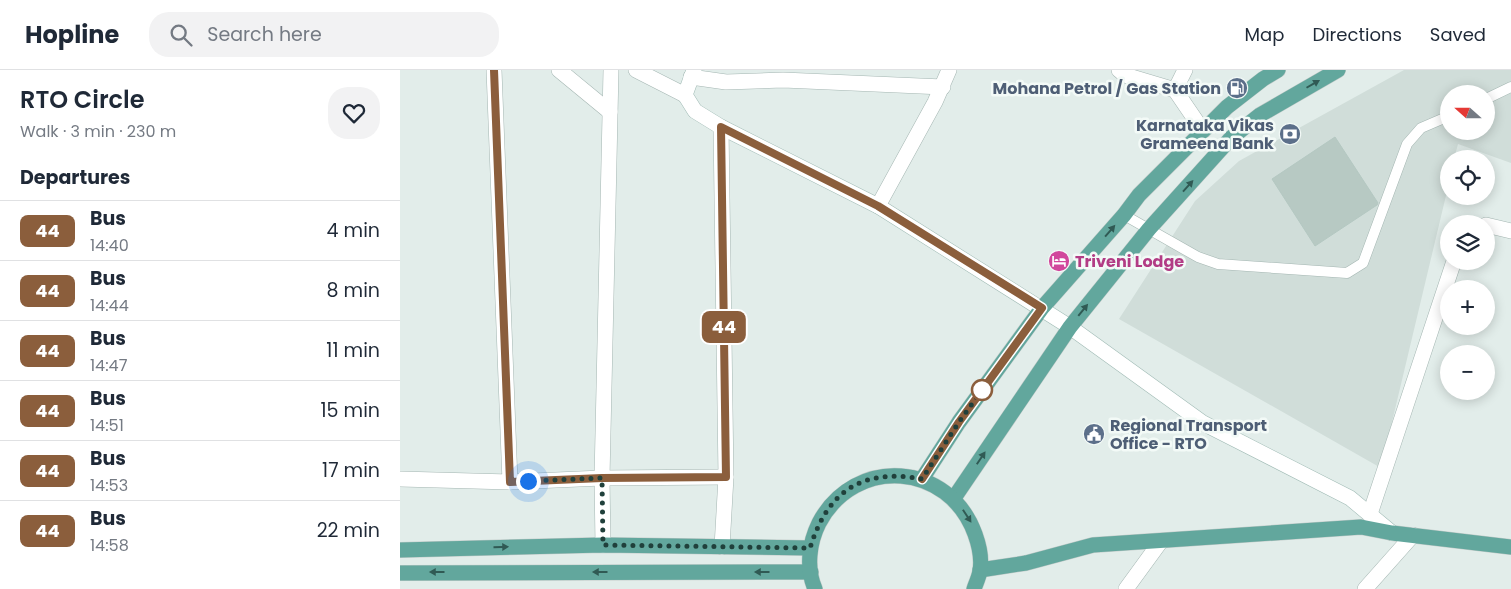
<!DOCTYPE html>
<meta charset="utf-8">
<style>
:root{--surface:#fff;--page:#f2f2f3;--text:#1f2937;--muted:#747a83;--line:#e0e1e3}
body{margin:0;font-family:Poppins,sans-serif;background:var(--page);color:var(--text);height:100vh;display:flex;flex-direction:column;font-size:19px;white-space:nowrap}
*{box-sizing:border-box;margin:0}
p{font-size:16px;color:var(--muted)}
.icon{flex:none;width:28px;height:28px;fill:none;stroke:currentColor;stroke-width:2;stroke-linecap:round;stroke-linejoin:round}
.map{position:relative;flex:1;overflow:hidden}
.side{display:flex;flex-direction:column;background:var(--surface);width:400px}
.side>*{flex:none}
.badge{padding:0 10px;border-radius:8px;font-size:18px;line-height:32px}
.needle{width:32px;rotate:291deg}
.fabs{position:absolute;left:1040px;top:15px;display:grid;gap:10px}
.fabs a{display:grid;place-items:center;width:55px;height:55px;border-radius:50%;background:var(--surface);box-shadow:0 2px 12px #0003;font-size:25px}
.you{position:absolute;width:25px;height:25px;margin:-12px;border:4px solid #fff;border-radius:50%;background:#1a73e8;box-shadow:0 0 0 8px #1a73e833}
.map>.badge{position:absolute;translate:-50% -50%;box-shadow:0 0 0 2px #fff}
h2{padding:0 20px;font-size:19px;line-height:45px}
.round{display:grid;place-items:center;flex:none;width:52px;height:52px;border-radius:20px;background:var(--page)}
.head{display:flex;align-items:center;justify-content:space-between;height:85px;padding:0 20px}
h1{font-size:24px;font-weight:600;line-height:38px}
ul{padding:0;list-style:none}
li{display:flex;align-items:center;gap:15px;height:60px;padding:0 20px;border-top:1px solid var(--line)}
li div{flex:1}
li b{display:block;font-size:19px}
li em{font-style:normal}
li .badge{min-width:55px;font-weight:700;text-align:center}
header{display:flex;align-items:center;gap:30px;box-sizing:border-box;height:70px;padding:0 25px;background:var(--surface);border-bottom:1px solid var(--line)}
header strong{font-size:24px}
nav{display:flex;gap:28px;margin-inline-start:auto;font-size:18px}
.search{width:350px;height:45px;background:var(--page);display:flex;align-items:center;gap:12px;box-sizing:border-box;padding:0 18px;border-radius:20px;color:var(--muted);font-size:19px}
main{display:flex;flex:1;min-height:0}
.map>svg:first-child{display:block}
.built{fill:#d0ddd9;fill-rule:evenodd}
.building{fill:#b7c9c3;stroke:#b4c8c2}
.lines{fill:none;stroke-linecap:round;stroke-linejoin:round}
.lane-casing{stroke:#a4b6b2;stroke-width:11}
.street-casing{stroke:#a4b6b2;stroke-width:16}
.secondary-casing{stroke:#9fbab4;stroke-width:16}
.primary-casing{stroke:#c1cac8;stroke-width:16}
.lane{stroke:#fff;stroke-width:10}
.street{stroke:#fff;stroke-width:15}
.secondary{stroke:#fff;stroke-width:15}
.primary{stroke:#62a79d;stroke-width:15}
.oneway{fill:#305a54}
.line-casing{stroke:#fff;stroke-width:11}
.line{stroke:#8b5e3c;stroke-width:8}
.walk{stroke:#20403b;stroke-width:5;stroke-dasharray:0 9}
.stop-dot{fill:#fff;stroke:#8b5e3c;stroke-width:2.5}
.labels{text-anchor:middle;stroke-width:5;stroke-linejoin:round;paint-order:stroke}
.service-label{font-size:16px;font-weight:bold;fill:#4e5e75;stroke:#f3faf7;text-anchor:end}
.hotel-label{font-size:16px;font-weight:bold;fill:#b23c85;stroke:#f3faf7;text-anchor:start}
</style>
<header>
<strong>Hopline</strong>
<div class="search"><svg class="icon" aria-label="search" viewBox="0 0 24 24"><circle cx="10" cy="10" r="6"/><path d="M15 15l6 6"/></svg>Search here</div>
<nav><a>Map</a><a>Directions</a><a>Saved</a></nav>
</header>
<main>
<section class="side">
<div class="head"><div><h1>RTO Circle</h1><p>Walk · 3 min · 230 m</p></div><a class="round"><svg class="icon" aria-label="heart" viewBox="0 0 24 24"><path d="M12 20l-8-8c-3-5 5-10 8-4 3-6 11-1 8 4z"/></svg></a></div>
<h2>Departures</h2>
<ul>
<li><span class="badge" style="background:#8b5e3c;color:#fff">44</span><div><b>Bus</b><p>14:40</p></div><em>4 min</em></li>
<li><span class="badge" style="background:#8b5e3c;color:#fff">44</span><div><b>Bus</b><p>14:44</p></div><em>8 min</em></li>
<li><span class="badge" style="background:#8b5e3c;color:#fff">44</span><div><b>Bus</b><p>14:47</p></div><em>11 min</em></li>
<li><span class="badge" style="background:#8b5e3c;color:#fff">44</span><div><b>Bus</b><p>14:51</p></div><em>15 min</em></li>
<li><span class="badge" style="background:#8b5e3c;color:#fff">44</span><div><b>Bus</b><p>14:53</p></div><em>17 min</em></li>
<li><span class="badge" style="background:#8b5e3c;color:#fff">44</span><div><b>Bus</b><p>14:58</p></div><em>22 min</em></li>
</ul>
</section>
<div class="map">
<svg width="1111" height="519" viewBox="0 0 1111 519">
<rect width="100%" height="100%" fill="#e2edea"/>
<path class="built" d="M 1004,0 L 1111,0 L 1111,93 L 1058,74 L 1054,89 L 1049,89 L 1049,113 L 981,398 L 719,249 L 795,131 L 839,91 ZM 1049,24 L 1086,24 L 1086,61 L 1049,61 Z"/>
<path class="building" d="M 935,67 L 978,133 L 977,135 L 915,176 L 872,109 Z"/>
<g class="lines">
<g class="lane-casing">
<g id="lane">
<path d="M 1086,29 L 1111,17"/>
<path d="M 724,145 L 798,187 L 818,194 L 947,203 L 963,193 L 1007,74 L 1021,58 L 1049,46"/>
</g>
</g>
<g class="street-casing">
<g id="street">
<path d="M 159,0 L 210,42"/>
<path d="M 236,0 L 285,25"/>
<path d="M 719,0 L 725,5 L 775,20 L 803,61"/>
<path d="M 291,7 L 326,12 L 383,10 L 543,17"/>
<path d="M 775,20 L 785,0"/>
<path d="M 321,57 L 326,407 L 322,477"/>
<path d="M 478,136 L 535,32 L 549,0"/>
<path d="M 1086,155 L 1111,161"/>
<path d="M 0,409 L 110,412 L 94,0"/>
<path d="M 110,412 L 202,408 L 326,407"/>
<path d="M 970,444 L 1054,191"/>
<path d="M 203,475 L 202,408 L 211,0"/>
<path d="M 726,519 L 761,471"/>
<path d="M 965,519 L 1013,465"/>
</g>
</g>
<g class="secondary-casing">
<path id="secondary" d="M 294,0 L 285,25 L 295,41 L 321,57 L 478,136 L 670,257 L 803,353 L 950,428 L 992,463"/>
</g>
<g class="primary-casing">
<g id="primary">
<path d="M 522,409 L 559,352 L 642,238 L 724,145 L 739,125 L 827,37 L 863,9 L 878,0"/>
<path d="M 554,428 L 670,257 L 749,159 L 831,68 L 860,45 L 938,0"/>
<path d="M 0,480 L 203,475 L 410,478"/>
<path d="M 580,500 L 626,493 L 693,475 L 961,457 L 992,463 L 1111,477"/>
<path d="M 0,503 L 411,502"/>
<path d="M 415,519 C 406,498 409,473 419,453 C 455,385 549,392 575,464 C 579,475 582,489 580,501 C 579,507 576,513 574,519"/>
</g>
</g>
<use href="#lane" class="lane"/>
<use href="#street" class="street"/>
<use href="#secondary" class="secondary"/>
<use href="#primary" class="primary"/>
</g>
<defs><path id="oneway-solid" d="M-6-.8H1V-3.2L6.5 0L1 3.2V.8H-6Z" transform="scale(1.25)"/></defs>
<g class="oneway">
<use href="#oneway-solid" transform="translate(913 14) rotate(-30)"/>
<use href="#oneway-solid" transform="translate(788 116) rotate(-48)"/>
<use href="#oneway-solid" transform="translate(710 161) rotate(-49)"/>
<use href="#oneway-solid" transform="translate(683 240) rotate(-51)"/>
<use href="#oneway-solid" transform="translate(581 388) rotate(-56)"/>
<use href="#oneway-solid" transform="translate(567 446) rotate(57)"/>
<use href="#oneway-solid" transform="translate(101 477) rotate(-1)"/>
<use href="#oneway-solid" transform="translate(37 502) rotate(180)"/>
<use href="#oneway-solid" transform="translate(200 502) rotate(180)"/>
<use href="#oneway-solid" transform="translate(362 502) rotate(180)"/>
</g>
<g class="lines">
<g class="line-casing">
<path id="line" d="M 94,0 L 110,412 L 202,408 L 326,407 L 321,57 L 478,136 L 642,238 L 559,352 L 522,409"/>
</g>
<use href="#line" class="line"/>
<path class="walk" d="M 128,411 L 202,408 L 203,475 L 410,478 C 428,420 463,398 522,409 L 559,352 L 582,320"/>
</g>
<defs>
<g id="fuel-disc" transform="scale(1.125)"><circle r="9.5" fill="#5c6f8a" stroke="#f3faf7"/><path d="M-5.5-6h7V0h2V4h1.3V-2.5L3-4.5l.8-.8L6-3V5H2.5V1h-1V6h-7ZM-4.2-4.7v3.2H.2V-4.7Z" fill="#fff"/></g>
<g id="bank-disc" transform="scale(1.125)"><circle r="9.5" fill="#5c6f8a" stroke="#f3faf7"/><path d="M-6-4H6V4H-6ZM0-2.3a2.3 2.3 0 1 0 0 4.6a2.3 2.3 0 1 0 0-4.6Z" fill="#fff"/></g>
<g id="hotel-disc" transform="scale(1.125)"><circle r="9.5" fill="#d1479c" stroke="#f3faf7"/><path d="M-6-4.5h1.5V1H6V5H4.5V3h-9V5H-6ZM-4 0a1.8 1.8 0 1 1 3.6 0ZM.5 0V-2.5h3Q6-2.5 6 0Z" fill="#fff"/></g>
<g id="civic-disc" transform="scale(1.125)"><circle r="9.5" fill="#5c6f8a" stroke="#f3faf7"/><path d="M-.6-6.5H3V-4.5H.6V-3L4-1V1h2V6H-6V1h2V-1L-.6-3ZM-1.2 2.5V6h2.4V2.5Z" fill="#fff"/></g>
</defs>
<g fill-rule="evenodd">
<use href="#fuel-disc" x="837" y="18"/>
<use href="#bank-disc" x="890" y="64"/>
<use href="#hotel-disc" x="659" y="191"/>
<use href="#civic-disc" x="694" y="364"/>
</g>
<circle class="stop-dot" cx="582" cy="320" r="10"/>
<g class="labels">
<g class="service-label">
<text x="821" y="24">Mohana Petrol / Gas Station</text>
<text x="874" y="61">Karnataka Vikas<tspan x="874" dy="18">Grameena Bank</tspan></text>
<text x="710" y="361" text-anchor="start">Regional Transport<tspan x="710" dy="18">Office - RTO</tspan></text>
</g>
<g class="hotel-label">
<text x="675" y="197">Triveni Lodge</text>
</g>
</g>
</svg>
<div class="fabs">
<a><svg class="needle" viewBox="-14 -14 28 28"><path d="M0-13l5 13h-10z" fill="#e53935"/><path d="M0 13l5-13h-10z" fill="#747a83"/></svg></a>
<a><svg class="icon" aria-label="locate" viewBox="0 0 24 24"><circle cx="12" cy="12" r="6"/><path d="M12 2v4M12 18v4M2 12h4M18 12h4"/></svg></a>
<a><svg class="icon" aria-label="layers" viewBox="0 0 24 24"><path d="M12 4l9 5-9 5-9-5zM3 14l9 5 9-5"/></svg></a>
<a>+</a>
<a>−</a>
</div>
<div class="you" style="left:128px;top:411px"></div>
<b class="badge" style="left:324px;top:257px;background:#8b5e3c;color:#fff">44</b>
</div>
</main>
